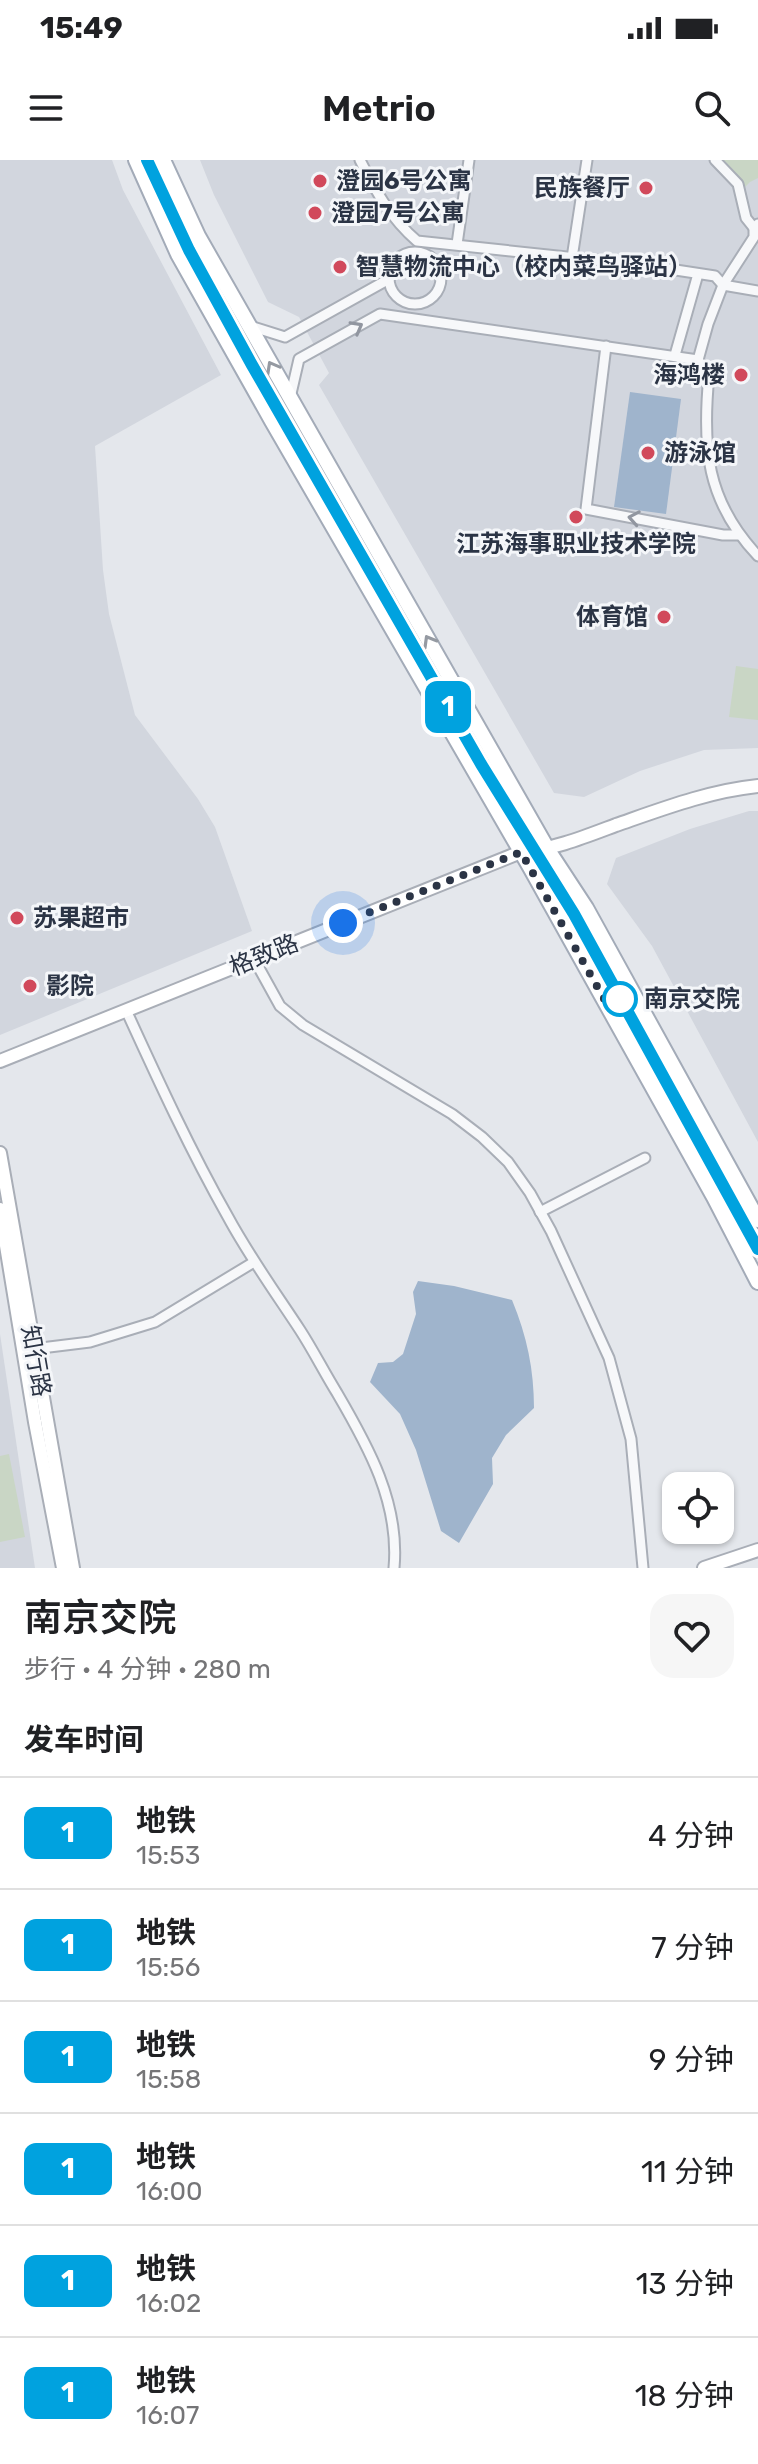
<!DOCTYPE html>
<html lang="zh">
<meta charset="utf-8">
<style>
:root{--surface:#fff;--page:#f6f6f6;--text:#202124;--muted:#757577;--line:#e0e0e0}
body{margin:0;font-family:Rubik,"Noto Sans SC",sans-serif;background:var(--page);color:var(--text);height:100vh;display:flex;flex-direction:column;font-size:30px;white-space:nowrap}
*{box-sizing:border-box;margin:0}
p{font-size:26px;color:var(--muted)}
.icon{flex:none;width:44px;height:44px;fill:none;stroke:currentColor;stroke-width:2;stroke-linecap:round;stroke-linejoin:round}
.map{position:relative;height:1408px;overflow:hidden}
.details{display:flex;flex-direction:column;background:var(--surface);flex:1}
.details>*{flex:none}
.badge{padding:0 16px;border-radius:12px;font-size:28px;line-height:52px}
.buttons{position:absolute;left:662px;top:1312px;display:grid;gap:16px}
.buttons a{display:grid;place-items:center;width:72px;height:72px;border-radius:16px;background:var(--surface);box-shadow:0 2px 6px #0004;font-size:40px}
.you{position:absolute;width:40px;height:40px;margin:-20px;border:6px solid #fff;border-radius:50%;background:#1a73e8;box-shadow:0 0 0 12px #1a73e833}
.map>.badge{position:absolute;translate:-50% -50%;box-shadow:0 0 0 4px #fff}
h2{padding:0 24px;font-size:30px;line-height:72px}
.round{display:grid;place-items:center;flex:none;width:84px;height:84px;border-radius:24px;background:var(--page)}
.summary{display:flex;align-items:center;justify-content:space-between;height:136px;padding:0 24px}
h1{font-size:38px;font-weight:600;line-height:60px}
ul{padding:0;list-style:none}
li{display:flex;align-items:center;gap:24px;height:112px;padding:0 24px;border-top:2px solid var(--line)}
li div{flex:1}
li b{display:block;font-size:30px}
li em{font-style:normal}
li .badge{min-width:88px;font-weight:700;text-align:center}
.status{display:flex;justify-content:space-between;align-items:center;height:56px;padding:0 40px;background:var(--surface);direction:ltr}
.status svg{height:22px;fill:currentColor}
header{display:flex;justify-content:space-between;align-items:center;height:104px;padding:0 24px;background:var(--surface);font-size:36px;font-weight:600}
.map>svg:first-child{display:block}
.built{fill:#d2d6de}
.green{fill:#c9d6c5}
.water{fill:#9fb4cc}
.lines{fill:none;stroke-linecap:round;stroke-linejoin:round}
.street-casing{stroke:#a9aeb7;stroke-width:13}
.secondary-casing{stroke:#a9aeb7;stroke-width:16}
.primary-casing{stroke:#a3abb8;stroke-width:18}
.street{stroke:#f7f8fa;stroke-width:9}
.secondary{stroke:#fff;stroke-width:12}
.primary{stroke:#fff;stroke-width:14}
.rail{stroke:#7d8696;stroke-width:3;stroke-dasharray:4 8;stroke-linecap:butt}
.oneway{stroke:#9196a0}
.oneway2{stroke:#959aa2}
.line-casing{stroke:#fff;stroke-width:18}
.line{stroke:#00a2df;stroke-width:12}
.walk{stroke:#2b3445;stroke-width:8;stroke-dasharray:0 14.4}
.poi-dot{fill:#d1495b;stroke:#f4f6f9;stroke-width:3}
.stop-dot{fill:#fff;stroke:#00a2df;stroke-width:4}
.labels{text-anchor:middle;stroke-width:6;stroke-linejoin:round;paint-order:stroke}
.poi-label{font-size:24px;font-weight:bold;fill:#2b3445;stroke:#f4f6f9;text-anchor:start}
.street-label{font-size:24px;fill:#2b3445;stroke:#f4f6f9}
.stop-label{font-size:24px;font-weight:bold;fill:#2b3445;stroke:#f4f6f9;text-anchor:start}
</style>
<div class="status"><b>15:49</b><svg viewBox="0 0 49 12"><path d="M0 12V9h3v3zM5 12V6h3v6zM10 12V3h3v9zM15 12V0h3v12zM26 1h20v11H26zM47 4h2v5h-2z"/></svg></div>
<header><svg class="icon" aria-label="menu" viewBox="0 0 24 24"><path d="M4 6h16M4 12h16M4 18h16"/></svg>Metrio<svg class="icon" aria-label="search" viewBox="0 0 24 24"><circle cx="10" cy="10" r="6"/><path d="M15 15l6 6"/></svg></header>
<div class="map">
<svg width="758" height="1408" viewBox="0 0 758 1408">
<rect width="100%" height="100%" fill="#e4e7ec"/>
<g class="built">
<path d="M 0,0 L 112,0 L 123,30 L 221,215 L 95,286 L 103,410 L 109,454 L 135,555 L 198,639 L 215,667 L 252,771 L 0,875 Z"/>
<path d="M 200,0 L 758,0 L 758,588 L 704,590 L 640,611 L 584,637 L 554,633 L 319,225 L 329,213 L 299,157 L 268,142 L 214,35 Z"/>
<path d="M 749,651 L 758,651 L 758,982 L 652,786 L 607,724 L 616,698 L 690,669 Z"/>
<path d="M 0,1174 L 35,1408 L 0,1408 Z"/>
</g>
<g class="green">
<path d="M 723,0 L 758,0 L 758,18 L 750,22 L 745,27 Z"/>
<path d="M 736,506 L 758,509 L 758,560 L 729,557 Z"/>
<path d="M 9,1294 L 25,1377 L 0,1382 L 0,1296 Z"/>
</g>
<g class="water">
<path d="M 630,232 L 681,239 L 666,354 L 614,347 Z"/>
<path d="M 418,1121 L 454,1126 L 512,1140 C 527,1176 534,1210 534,1248 L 506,1275 L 492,1298 L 493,1324 L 459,1383 L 441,1371 L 416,1290 L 400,1254 L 370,1222 L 378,1203 L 393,1202 L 403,1194 L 416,1154 L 413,1132 Z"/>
</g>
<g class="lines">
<g class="street-casing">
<g id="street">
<path d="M 360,0 C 375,30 391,59 417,81 L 643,105 L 715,116 L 723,125 L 754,77 L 754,68 L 758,64"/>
<path d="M 715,0 L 738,24 L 746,58 L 754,68"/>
<path d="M 457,84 L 469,0"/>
<circle cx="415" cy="118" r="26"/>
<path d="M 572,98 L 587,0"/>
<path d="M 758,131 L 723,125 L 708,164 L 698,200 L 709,215 C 702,287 706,341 758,396"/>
<path d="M 250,166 L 285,177 L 389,119"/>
<path d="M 606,186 L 586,349 L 723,375 L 738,375"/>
<path d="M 675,195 L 698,114"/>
<path d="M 290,238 L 299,199 L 380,154 L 698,200"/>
<path d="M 254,799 L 280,846 L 303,865 L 452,954 L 482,977 L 508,1002 L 530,1033 L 551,1071 L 609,1198 L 631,1279 L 643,1408"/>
<path d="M 126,850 C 158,920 190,990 228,1057 C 249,1096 275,1132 300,1170 C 313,1190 324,1212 337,1233 C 368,1286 400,1343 394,1408"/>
<path d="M 540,1052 L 645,998"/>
<path d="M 33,1189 L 90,1182 L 155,1162 L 254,1102"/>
</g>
</g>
<g class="secondary-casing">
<g id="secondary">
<path d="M 0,901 L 521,692 C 555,689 584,677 616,665 C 662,649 709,631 758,626"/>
<path d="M 0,993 L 73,1408"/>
<path d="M 0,1049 L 35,1262 L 63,1408"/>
<path d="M 704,1408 L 758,1390"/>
</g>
</g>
<g class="primary-casing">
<g id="primary">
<path d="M 136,0 L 178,94 L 272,261 L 530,707 L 714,1037 L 758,1122"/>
<path d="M 163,0 L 198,76 L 548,690 L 586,748 L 758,1060"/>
</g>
</g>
<use href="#street" class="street"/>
<use href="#secondary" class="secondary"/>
<use href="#primary" class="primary"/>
<path class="rail" d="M 147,0 L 189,90 L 252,205 L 481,604 L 574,754 L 758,1090"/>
</g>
<defs><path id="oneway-chevron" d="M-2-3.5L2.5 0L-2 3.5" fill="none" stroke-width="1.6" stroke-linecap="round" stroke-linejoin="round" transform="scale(2)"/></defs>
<g class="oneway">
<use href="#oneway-chevron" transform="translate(357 167) rotate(-29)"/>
<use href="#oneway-chevron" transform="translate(634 358) rotate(-170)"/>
</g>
<g class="oneway2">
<use href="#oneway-chevron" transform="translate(272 207) rotate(-119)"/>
<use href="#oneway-chevron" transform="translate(429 481) rotate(-120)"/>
</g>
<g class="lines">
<g class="line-casing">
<path id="line" d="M 147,0 L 189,90 L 252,205 L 481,604 L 574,754 L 758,1089"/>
</g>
<use href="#line" class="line"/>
<path class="walk" d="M 343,763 L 521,692 L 607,844 L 620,839"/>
</g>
<g class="poi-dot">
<circle cx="320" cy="21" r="8"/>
<circle cx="646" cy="28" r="8"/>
<circle cx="315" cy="53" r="8"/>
<circle cx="340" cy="107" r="8"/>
<circle cx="741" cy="215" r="8"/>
<circle cx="648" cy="293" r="8"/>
<circle cx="576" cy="357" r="8"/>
<circle cx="664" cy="457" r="8"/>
<circle cx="17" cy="758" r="8"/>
<circle cx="30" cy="826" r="8"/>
</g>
<circle class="stop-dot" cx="620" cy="839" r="16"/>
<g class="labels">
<g class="poi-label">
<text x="336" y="29">澄园6号公寓</text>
<text x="630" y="36" text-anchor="end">民族餐厅</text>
<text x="331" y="61">澄园7号公寓</text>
<text x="356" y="115">智慧物流中心（校内菜鸟驿站）</text>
<text x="725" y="223" text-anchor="end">海鸿楼</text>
<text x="664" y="301">游泳馆</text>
<text x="576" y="392" text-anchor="middle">江苏海事职业技术学院</text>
<text x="648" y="465" text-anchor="end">体育馆</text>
<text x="33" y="766">苏果超市</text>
<text x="46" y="834">影院</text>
</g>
<g class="street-label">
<text transform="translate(264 795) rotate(-22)" y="8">格致路</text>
<text transform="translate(36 1201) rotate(80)" y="8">知行路</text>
</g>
<g class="stop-label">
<text x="644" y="847">南京交院</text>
</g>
</g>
</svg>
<div class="buttons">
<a><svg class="icon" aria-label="locate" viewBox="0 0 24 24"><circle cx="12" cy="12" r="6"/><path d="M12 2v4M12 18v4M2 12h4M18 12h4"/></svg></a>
</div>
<div class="you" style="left:343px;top:763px"></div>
<b class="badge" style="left:448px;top:547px;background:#00a2df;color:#fff">1</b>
</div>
<section class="details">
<div class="summary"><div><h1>南京交院</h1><p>步行 · 4 分钟 · 280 m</p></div><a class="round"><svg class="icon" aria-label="heart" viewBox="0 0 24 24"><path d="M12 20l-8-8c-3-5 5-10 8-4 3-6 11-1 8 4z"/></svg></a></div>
<h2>发车时间</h2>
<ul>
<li><span class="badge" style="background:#00a2df;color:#fff">1</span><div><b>地铁</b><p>15:53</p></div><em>4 分钟</em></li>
<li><span class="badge" style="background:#00a2df;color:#fff">1</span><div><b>地铁</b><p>15:56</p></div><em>7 分钟</em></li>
<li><span class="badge" style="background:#00a2df;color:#fff">1</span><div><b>地铁</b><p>15:58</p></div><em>9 分钟</em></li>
<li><span class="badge" style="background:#00a2df;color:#fff">1</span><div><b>地铁</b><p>16:00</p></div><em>11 分钟</em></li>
<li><span class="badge" style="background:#00a2df;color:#fff">1</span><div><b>地铁</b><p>16:02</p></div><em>13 分钟</em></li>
<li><span class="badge" style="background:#00a2df;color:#fff">1</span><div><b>地铁</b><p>16:07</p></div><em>18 分钟</em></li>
</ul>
</section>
